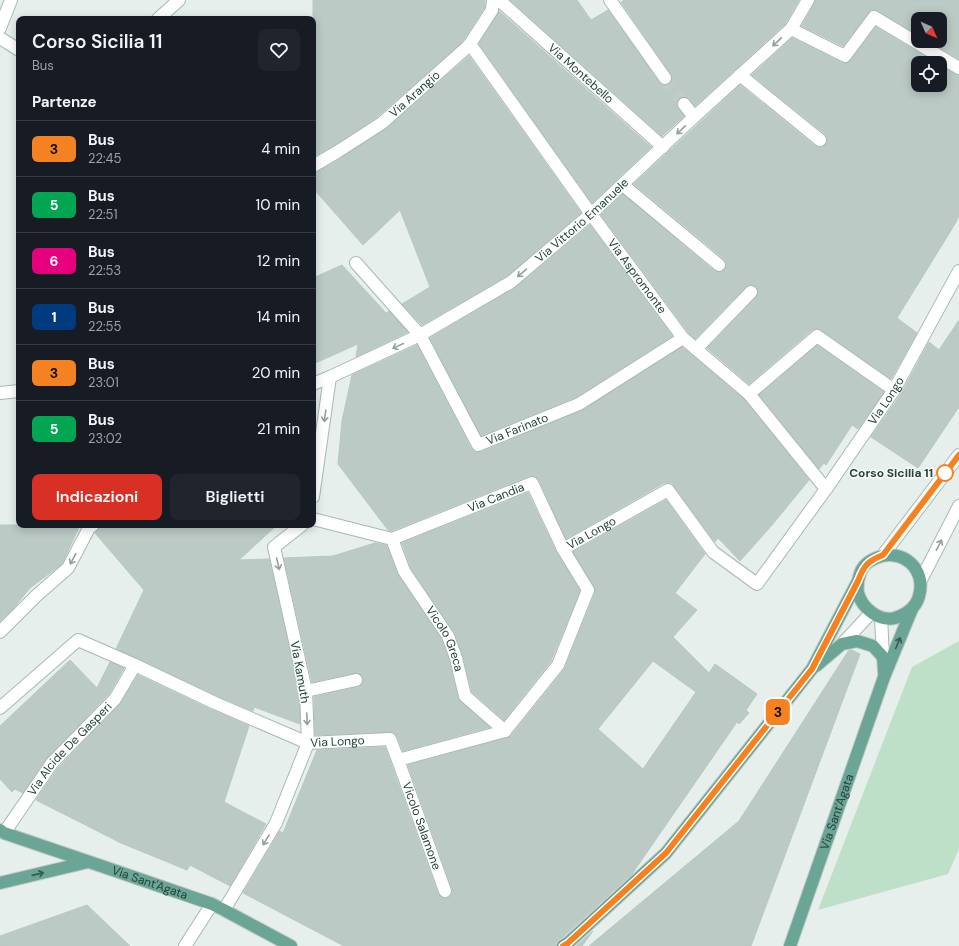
<!DOCTYPE html>
<html lang="it">
<style>
:root{--surface:#171b24;--page:#20242c;--text:#f1f3f6;--muted:#9ea1a6;--line:#363941;--accent:#d93025}
body{margin:0;font-family:"DM Sans",sans-serif;background:var(--page);color:var(--text);height:100vh;display:flex;flex-direction:column;font-size:15px;white-space:nowrap}
*{box-sizing:border-box;margin:0}
p{font-size:13px;color:var(--muted)}
.icon{flex:none;width:22px;height:22px;fill:none;stroke:currentColor;stroke-width:2;stroke-linecap:round;stroke-linejoin:round}
.map{position:relative;flex:1;overflow:hidden}
.sheet{position:absolute;left:16px;top:16px;width:300px;height:512px;display:flex;flex-direction:column;background:var(--surface);border-radius:8px;box-shadow:0 2px 10px #0003}
.sheet>*{flex:none}
.badge{padding:0 8px;border-radius:6px;font-size:14px;line-height:26px}
.needle{width:26px;rotate:135deg}
.buttons{position:absolute;left:911px;top:12px;display:grid;gap:8px}
.buttons a{display:grid;place-items:center;width:36px;height:36px;border-radius:8px;background:var(--surface);box-shadow:0 2px 10px #0003;font-size:20px}
.map>.badge{position:absolute;translate:-50% -50%;box-shadow:0 0 0 2px #fff}
h2{padding:0 16px;font-size:15px;line-height:36px}
.round{display:grid;place-items:center;flex:none;width:42px;height:42px;border-radius:8px;background:var(--page)}
.headline{display:flex;align-items:center;justify-content:space-between;height:68px;padding:0 16px}
h1{font-size:19px;font-weight:600;line-height:30px}
.cta{display:flex;gap:8px;margin-top:auto;padding:8px 16px}
.cta a{flex:1;height:46px;border-radius:8px;background:var(--accent);color:#fff;font-size:16px;font-weight:600;line-height:46px;text-align:center}
.cta a+a{background:var(--page);color:var(--text)}
ul{padding:0;list-style:none}
li{display:flex;align-items:center;gap:12px;height:56px;padding:0 16px;border-top:1px solid var(--line)}
li div{flex:1}
li b{display:block;font-size:15px}
li em{font-style:normal}
li .badge{min-width:44px;font-weight:700;text-align:center}
.map>svg:first-child{display:block}
.green{fill:#bfe0c8}
.building{fill:#bbcac4;stroke:#b8c9c2;fill-rule:evenodd}
.lines{fill:none;stroke-linecap:round;stroke-linejoin:round}
.minor-tunnel{stroke:#bfccc8;stroke-width:12;stroke-dasharray:12 6;stroke-linecap:butt}
.minor-casing{stroke:#a8b8b2;stroke-width:14}
.major-casing{stroke:#c2cac8;stroke-width:14}
.minor{stroke:#fff;stroke-width:12}
.major{stroke:#6aa596;stroke-width:12}
.oneway{stroke:#92a09c}
.oneway2{stroke:#365b51}
.line-casing{stroke:#fff;stroke-width:9}
.line{stroke:#f58220;stroke-width:6}
.stop-dot{fill:#fff;stroke:#f58220;stroke-width:2}
.labels{text-anchor:middle;stroke-width:3;stroke-linejoin:round;paint-order:stroke}
.street-label{font-size:12px;fill:#24423a;stroke:#f7fbf9}
.stop-label{font-size:12px;font-weight:bold;fill:#24423a;stroke:#f7fbf9;text-anchor:end}
</style>
<div class="map">
<svg width="959" height="946" viewBox="0 0 959 946">
<rect width="100%" height="100%" fill="#e6efeb"/>
<path class="green" d="M 959,641 L 959,849 L 948,874 L 818,910 L 912,667 Z"/>
<g class="building">
<path d="M 313,0 L 485,0 L 485,7 L 464,39 L 460,44 L 377,117 L 333,146 L 313,157 Z"/>
<path d="M 510,0 L 577,0 L 591,20 L 608,10 L 659,82 L 662,85 L 665,85 L 669,84 L 672,81 L 672,78 L 671,74 L 621,2 L 624,0 L 799,0 L 785,24 L 695,106 L 687,97 L 683,97 L 679,98 L 677,102 L 677,105 L 684,116 L 662,136 Z"/>
<path d="M 815,0 L 959,0 L 959,59 L 929,41 L 940,41 L 940,19 L 918,19 L 918,35 L 875,10 L 871,10 L 868,13 L 843,46 L 802,26 L 814,4 Z"/>
<path d="M 499,11 L 651,147 L 592,203 L 479,44 Z"/>
<path d="M 876,27 L 936,63 L 918,63 L 918,85 L 940,85 L 940,65 L 955,74 L 959,75 L 959,216 L 955,224 L 897,318 L 917,333 L 891,379 L 821,330 L 818,329 L 812,330 L 749,384 L 707,348 L 756,297 L 758,293 L 758,290 L 756,287 L 752,285 L 749,285 L 746,287 L 695,339 L 689,333 L 601,215 L 623,194 L 714,271 L 718,272 L 722,272 L 725,269 L 726,266 L 726,262 L 724,259 L 634,184 L 740,85 L 815,146 L 819,147 L 823,147 L 826,144 L 827,141 L 827,137 L 825,134 L 752,75 L 792,38 L 842,63 L 848,63 L 851,60 Z"/>
<path d="M 469,56 L 581,213 L 507,276 L 422,325 L 402,304 L 430,287 L 400,210 L 363,245 L 313,188 L 313,173 L 317,172 L 341,158 L 386,129 Z"/>
<path d="M 590,225 L 672,336 L 576,397 L 481,436 L 430,338 L 515,288 Z"/>
<path d="M 342,265 L 386,313 L 389,311 L 408,332 L 356,357 L 358,344 L 313,364 L 313,278 Z"/>
<path d="M 959,320 L 959,407 L 918,468 L 871,437 L 901,394 L 929,342 L 939,350 Z"/>
<path d="M 417,345 L 471,448 L 474,451 L 478,452 L 481,452 L 583,410 L 682,347 L 744,399 L 809,480 L 772,525 L 740,561 L 718,538 L 715,542 L 674,486 L 672,483 L 664,483 L 566,539 L 539,480 L 536,477 L 533,476 L 529,476 L 391,531 L 388,530 L 338,464 L 342,421 L 352,375 Z"/>
<path d="M 817,345 L 884,392 L 858,429 L 852,425 L 826,465 L 824,463 L 819,469 L 759,395 Z"/>
<path d="M 528,493 L 556,552 L 580,591 L 551,661 L 504,720 L 472,692 L 463,656 L 455,633 L 411,568 L 402,543 Z"/>
<path d="M 666,500 L 705,554 L 675,593 L 697,610 L 673,637 L 709,673 L 715,664 L 757,694 L 746,710 L 749,713 L 739,724 L 737,722 L 632,874 L 563,937 L 559,940 L 556,943 L 556,946 L 344,946 L 243,893 L 280,831 L 283,833 L 317,750 L 385,747 L 438,894 L 440,896 L 443,898 L 447,898 L 450,896 L 452,893 L 452,888 L 408,765 L 507,738 L 511,736 L 564,670 L 595,593 L 595,589 L 594,586 L 573,552 ZM 653,661 L 696,692 L 643,769 L 598,729 Z"/>
<path d="M 0,525 L 80,525 L 62,564 L 30,588 L 12,610 L 0,621 Z"/>
<path d="M 100,525 L 277,525 L 239,560 L 269,559 L 299,692 L 300,724 L 254,707 L 253,711 L 218,696 L 116,649 L 144,590 L 95,533 L 100,528 Z"/>
<path d="M 375,543 L 386,545 L 398,575 L 441,639 L 449,660 L 458,698 L 460,701 L 490,727 L 403,751 L 397,736 L 394,733 L 390,732 L 315,735 L 314,697 L 358,687 L 361,685 L 363,682 L 363,679 L 361,675 L 358,673 L 355,673 L 312,682 L 284,558 L 333,556 Z"/>
<path d="M 849,650 L 852,650 L 860,654 L 751,946 L 589,946 L 739,821 Z"/>
<path d="M 70,660 L 97,688 L 110,662 L 124,668 L 109,694 L 47,758 L 23,793 L 15,789 L 12,792 L 0,779 L 0,726 Z"/>
<path d="M 138,675 L 212,710 L 249,726 L 224,802 L 266,824 L 230,886 L 190,865 L 187,870 L 121,843 L 36,800 L 58,768 L 120,704 Z"/>
<path d="M 87,905 L 130,946 L 0,946 L 0,936 Z"/>
<path d="M 593,931 L 582,946 L 576,946 Z"/>
</g>
<g class="lines">
<path class="minor-tunnel" d="M 665,78 L 684,104"/>
<g class="minor-casing">
<g id="minor">
<path id="s1" d="M 499,0 L 663,147"/>
<path d="M 610,0 L 665,78"/>
<path d="M 158,19 L 179,0"/>
<path d="M 0,28 L 11,0"/>
<path d="M 791,29 L 845,56 L 874,17 L 959,68"/>
<path d="M 0,38 L 19,50"/>
<path id="s2" d="M 470,44 L 591,214 L 683,338 L 749,394 L 826,489"/>
<path d="M 740,75 L 820,140"/>
<path d="M 684,104 L 694,117"/>
<path id="s3" d="M 313,166 L 337,152 L 382,123 L 465,49 L 470,44 L 492,10 L 493,0"/>
<path d="M 623,185 L 719,265"/>
<path id="s4" d="M 356,263 L 420,335 L 478,445 L 579,404 L 683,338"/>
<path d="M 696,349 L 751,292"/>
<path id="s5" d="M 313,384 L 330,377 L 420,335 L 511,282 L 591,214 L 694,117 L 791,29 L 808,0"/>
<path d="M 0,393 L 19,391"/>
<path d="M 749,394 L 817,336 L 894,390"/>
<path d="M 313,497 L 330,377"/>
<path d="M 313,519 L 392,539"/>
<path id="s6" d="M 392,539 L 404,571 L 448,636 L 456,658 L 465,696 L 505,731"/>
<path id="s7" d="M 392,539 L 532,483 L 563,549"/>
<path d="M 883,555 L 959,455"/>
<path d="M 921,580 L 959,506"/>
<path d="M 881,617 L 883,657"/>
<path d="M 0,632 L 36,596 L 68,568 L 89,528 L 93,525"/>
<path d="M 842,644 L 871,613"/>
<path d="M 306,691 L 356,680"/>
<path id="s8" d="M 0,708 L 78,640 L 135,665 L 215,703 L 308,743 L 390,739 L 398,760 L 505,731 L 558,665 L 588,590 L 563,549 L 668,490 L 713,552 L 757,584 L 826,489 L 894,390 L 959,271"/>
<path id="s9" d="M 398,760 L 445,891"/>
<path id="s10" d="M 4,833 L 52,763 L 115,699 L 135,665"/>
<path d="M 224,910 L 276,823 L 308,743 L 306,691 L 274,547 L 302,525"/>
<path d="M 185,946 L 212,904"/>
</g>
</g>
<g class="major-casing">
<g id="major">
<path d="M 816,666 L 842,644 L 857,641 L 873,646 L 883,657 L 884,672"/>
<path id="s11" d="M 0,830 L 4,833 L 113,870 L 212,904 L 224,910 L 291,946"/>
<path d="M 0,883 L 88,862"/>
<path d="M 563,946 L 568,943 L 666,853 L 812,669 L 858,581 C 859,577 860,573 862,569 C 865,564 871,560 876,558 C 902,547 927,569 919,596 C 916,608 907,614 895,618 C 879,622 862,608 858,593 C 857,589 858,585 858,581"/>
<path id="s12" d="M 790,946 L 884,677 L 912,609"/>
</g>
</g>
<use href="#minor" class="minor"/>
<use href="#major" class="major"/>
</g>
<defs><path id="oneway-shaft" d="M-6 0H5M1.5-3L5.5 0L1.5 3" fill="none" stroke-width="1.6" stroke-linecap="round" stroke-linejoin="round"/></defs>
<g class="oneway">
<use href="#oneway-shaft" transform="translate(777 42) rotate(137)"/>
<use href="#oneway-shaft" transform="translate(681 130) rotate(136)"/>
<use href="#oneway-shaft" transform="translate(522 273) rotate(140)"/>
<use href="#oneway-shaft" transform="translate(398 346) rotate(155)"/>
<use href="#oneway-shaft" transform="translate(325 416) rotate(98)"/>
<use href="#oneway-shaft" transform="translate(939 545) rotate(-63)"/>
<use href="#oneway-shaft" transform="translate(73 559) rotate(118)"/>
<use href="#oneway-shaft" transform="translate(278 564) rotate(77)"/>
<use href="#oneway-shaft" transform="translate(307 719) rotate(88)"/>
<use href="#oneway-shaft" transform="translate(266 840) rotate(121)"/>
</g>
<g class="oneway2">
<use href="#oneway-shaft" transform="translate(898 643) rotate(-67)"/>
<use href="#oneway-shaft" transform="translate(38 874) rotate(-13)"/>
</g>
<g class="lines">
<g class="line-casing">
<path id="line" d="M 563,946 L 568,943 L 666,853 L 812,669 L 858,581 C 864,565 868,561 883,555 L 959,455"/>
</g>
<use href="#line" class="line"/>
</g>
<circle class="stop-dot" cx="945" cy="473" r="8"/>
<g class="labels">
<g class="street-label">
<text dy="4" stroke="none"><textPath href="#s1" startOffset="110">Via Montebello</textPath></text>
<text dy="4" stroke="none"><textPath href="#s3" startOffset="125">Via Arangio</textPath></text>
<text dy="4" stroke="none"><textPath href="#s5" startOffset="317">Via Vittorio Emanuele</textPath></text>
<text dy="4" stroke="none"><textPath href="#s2" startOffset="286">Via Aspromonte</textPath></text>
<text dy="4" stroke="none"><textPath href="#s8" startOffset="1260">Via Longo</textPath></text>
<text dy="4" stroke="none"><textPath href="#s4" startOffset="263">Via Farinato</textPath></text>
<text dy="4" stroke="none"><textPath href="#s7" startOffset="112">Via Candia</textPath></text>
<text dy="4" stroke="none"><textPath href="#s8" startOffset="817">Via Longo</textPath></text>
<text dy="4" stroke="none"><textPath href="#s6" startOffset="114">Vicolo Greca</textPath></text>
<text transform="translate(300 672) rotate(80)" y="4">Via Kamuth</text>
<text dy="4" stroke="none"><textPath href="#s8" startOffset="385">Via Longo</textPath></text>
<text dy="4" stroke="none"><textPath href="#s10" startOffset="107">Via Alcide De Gasperi</textPath></text>
<text dy="4" stroke="none"><textPath href="#s12" startOffset="142">Via Sant'Agata</textPath></text>
<text dy="4" stroke="none"><textPath href="#s9" startOffset="70">Vicolo Salamone</textPath></text>
<text dy="4" stroke="none"><textPath href="#s11" startOffset="159">Via Sant'Agata</textPath></text>
</g>
<g class="stop-label">
<text x="933" y="477">Corso Sicilia 11</text>
</g>
</g>
</svg>
<div class="buttons">
<a><svg class="needle" viewBox="-14 -14 28 28"><path d="M0-13l5 13h-10z" fill="#e53935"/><path d="M0 13l5-13h-10z" fill="#9ea1a6"/></svg></a>
<a><svg class="icon" aria-label="locate" viewBox="0 0 24 24"><circle cx="12" cy="12" r="6"/><path d="M12 2v4M12 18v4M2 12h4M18 12h4"/></svg></a>
</div>
<b class="badge" style="left:778px;top:712px;background:#f58220;color:#111">3</b>
<section class="sheet">
<div class="headline"><div><h1>Corso Sicilia 11</h1><p>Bus</p></div><a class="round"><svg class="icon" aria-label="heart" viewBox="0 0 24 24"><path d="M12 20l-8-8c-3-5 5-10 8-4 3-6 11-1 8 4z"/></svg></a></div>
<h2>Partenze</h2>
<ul>
<li><span class="badge" style="background:#f58220;color:#111">3</span><div><b>Bus</b><p>22:45</p></div><em>4 min</em></li>
<li><span class="badge" style="background:#00a651;color:#fff">5</span><div><b>Bus</b><p>22:51</p></div><em>10 min</em></li>
<li><span class="badge" style="background:#e6007e;color:#fff">6</span><div><b>Bus</b><p>22:53</p></div><em>12 min</em></li>
<li><span class="badge" style="background:#003b80;color:#fff">1</span><div><b>Bus</b><p>22:55</p></div><em>14 min</em></li>
<li><span class="badge" style="background:#f58220;color:#111">3</span><div><b>Bus</b><p>23:01</p></div><em>20 min</em></li>
<li><span class="badge" style="background:#00a651;color:#fff">5</span><div><b>Bus</b><p>23:02</p></div><em>21 min</em></li>
</ul>
<div class="cta"><a>Indicazioni</a><a>Biglietti</a></div>
</section>
</div>
